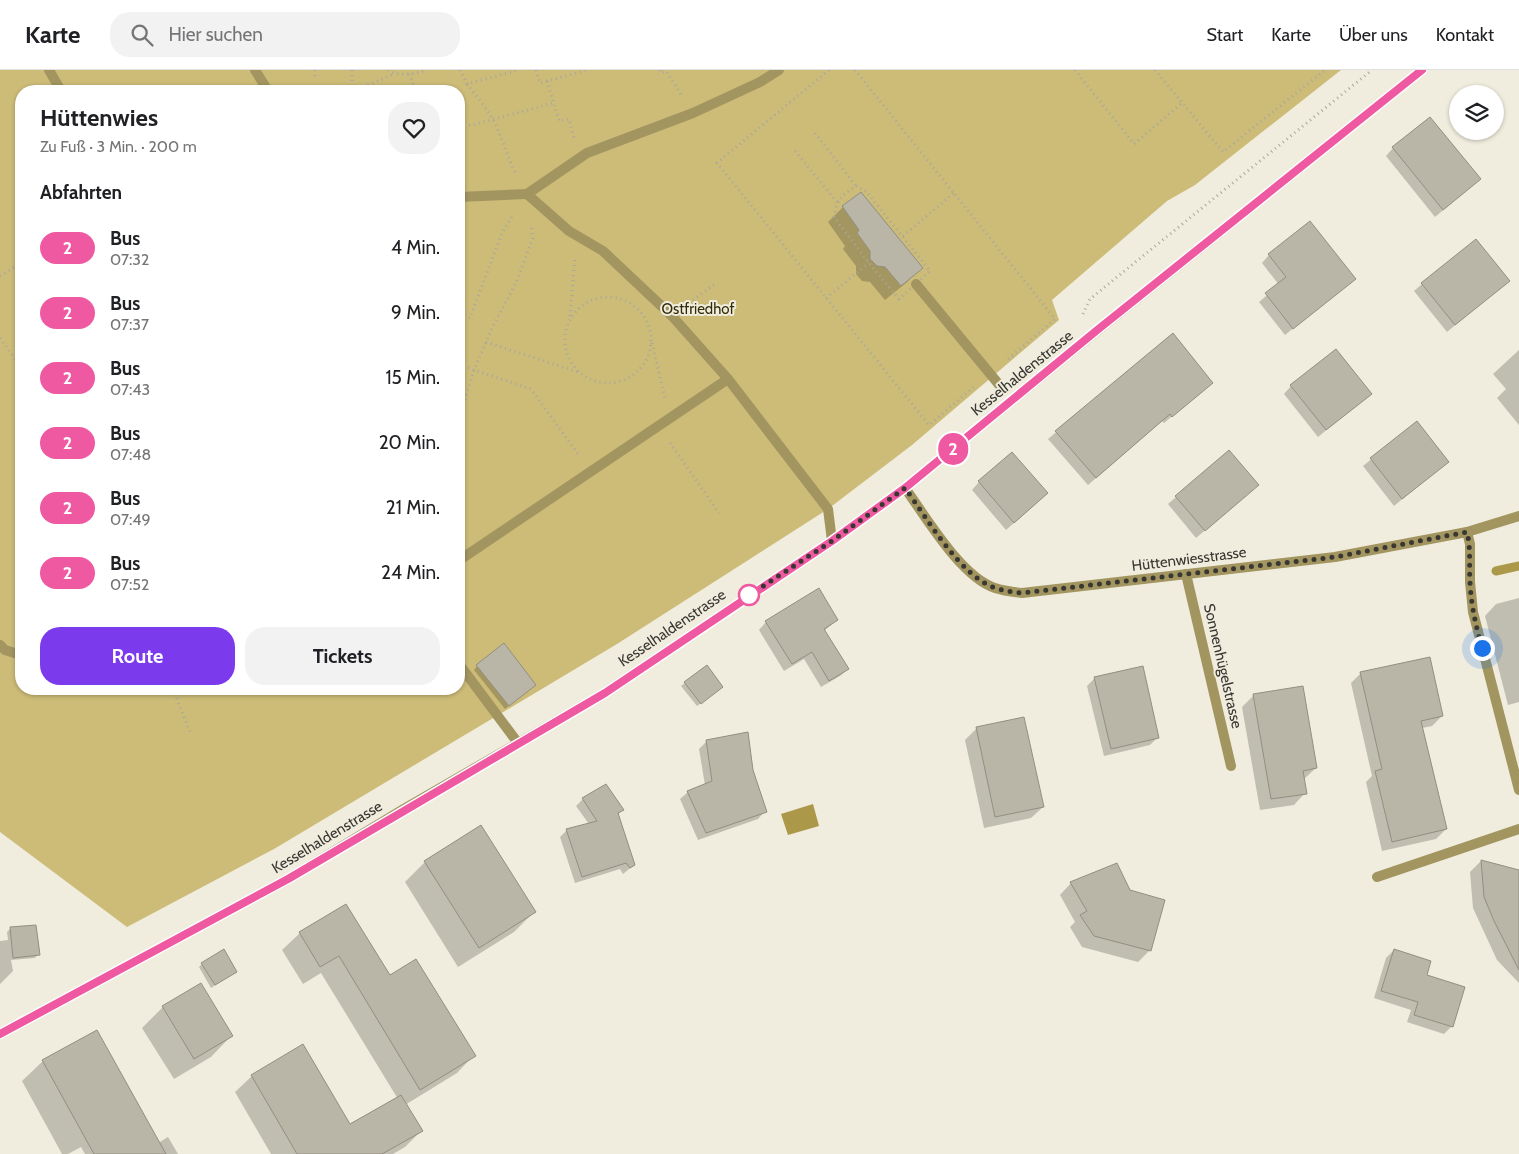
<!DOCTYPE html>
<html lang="de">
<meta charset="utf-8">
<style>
:root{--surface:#fff;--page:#f2f2f2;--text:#202124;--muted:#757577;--line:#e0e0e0;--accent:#7c3aed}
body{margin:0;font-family:Cabin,sans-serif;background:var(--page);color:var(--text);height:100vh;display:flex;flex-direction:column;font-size:19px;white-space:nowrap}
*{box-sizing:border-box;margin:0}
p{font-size:16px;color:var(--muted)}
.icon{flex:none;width:28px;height:28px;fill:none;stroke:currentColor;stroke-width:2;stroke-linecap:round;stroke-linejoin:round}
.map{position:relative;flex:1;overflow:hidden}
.drawer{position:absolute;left:15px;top:15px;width:450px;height:610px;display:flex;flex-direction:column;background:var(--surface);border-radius:20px;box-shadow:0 1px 4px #0004}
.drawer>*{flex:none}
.badge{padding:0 10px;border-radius:16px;font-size:18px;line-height:32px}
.controls{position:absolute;left:1449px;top:15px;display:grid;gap:10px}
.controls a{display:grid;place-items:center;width:55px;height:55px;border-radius:50%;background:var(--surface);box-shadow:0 1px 4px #0004;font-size:25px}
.you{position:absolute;width:25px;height:25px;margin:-12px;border:4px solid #fff;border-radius:50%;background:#1a73e8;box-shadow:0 0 0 8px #1a73e833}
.map>.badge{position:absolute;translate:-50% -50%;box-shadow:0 0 0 2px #fff}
h2{padding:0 25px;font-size:19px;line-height:45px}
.round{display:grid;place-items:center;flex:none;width:52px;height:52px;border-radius:20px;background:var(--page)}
.overview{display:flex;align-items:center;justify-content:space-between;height:85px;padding:0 25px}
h1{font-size:24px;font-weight:700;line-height:38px}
.action{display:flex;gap:10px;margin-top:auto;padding:10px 25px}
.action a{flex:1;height:58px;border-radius:20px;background:var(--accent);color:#fff;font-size:20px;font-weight:700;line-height:58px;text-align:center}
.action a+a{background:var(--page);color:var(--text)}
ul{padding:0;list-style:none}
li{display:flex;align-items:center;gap:15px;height:65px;padding:0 25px}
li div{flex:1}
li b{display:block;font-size:19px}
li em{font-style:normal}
li .badge{min-width:55px;font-weight:700;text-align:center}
header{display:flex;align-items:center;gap:30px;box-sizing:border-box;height:70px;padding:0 25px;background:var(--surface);border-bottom:1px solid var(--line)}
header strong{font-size:24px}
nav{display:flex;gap:28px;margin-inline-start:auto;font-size:18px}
.search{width:350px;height:45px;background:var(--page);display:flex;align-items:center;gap:12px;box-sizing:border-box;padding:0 18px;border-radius:20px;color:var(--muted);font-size:19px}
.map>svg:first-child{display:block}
.green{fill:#cdbc78;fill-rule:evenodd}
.water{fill:#ab9849}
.shadow{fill:#0003}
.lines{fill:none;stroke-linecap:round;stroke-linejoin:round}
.stream{stroke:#ab9849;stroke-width:9}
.building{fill:#b9b6a7;stroke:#928e81}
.path{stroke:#a9a79b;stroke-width:3;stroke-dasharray:1 4;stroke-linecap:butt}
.lane{stroke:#a29560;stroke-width:10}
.street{stroke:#a29560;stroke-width:10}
.line-casing{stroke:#fff;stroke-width:11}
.line{stroke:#ef59a1;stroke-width:8}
.walk{stroke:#393732;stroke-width:5;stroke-dasharray:0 9}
.stop-dot{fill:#fff;stroke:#ef59a1;stroke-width:2.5}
.labels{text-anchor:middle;stroke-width:4;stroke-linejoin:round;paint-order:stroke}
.park-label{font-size:15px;fill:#342c08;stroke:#f0edde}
.street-label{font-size:15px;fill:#393732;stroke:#f0edde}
</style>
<header>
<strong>Karte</strong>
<div class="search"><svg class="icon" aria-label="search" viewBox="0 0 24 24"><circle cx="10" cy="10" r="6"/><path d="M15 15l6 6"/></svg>Hier suchen</div>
<nav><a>Start</a><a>Karte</a><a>Über uns</a><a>Kontakt</a></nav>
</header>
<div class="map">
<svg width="1519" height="1084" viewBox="0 0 1519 1084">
<rect width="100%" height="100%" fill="#f0edde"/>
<path class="green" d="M 0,0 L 1341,0 L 1195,115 L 1167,131 L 1052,230 L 1059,250 L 912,375 L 828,439 L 617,574 L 274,779 L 127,857 L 0,762 ZM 21,21 L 459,21 L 459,619 L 21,619 Z"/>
<path class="water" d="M 813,734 L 819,756 L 788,765 L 781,744 Z"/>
<g class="shadow">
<path d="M 1393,78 L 1480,109 L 1435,147 L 1386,86 Z"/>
<path d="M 843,137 L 921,198 L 906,213 L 885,230 L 870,212 L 862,211 L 856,204 L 856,196 L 843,179 L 845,176 L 828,152 Z"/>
<path d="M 1269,185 L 1354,209 L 1285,265 L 1259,232 L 1279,215 L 1262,193 Z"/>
<path d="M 1508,211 L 1447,262 L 1414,221 L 1422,214 Z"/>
<path d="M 1172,265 L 1212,313 L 1164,353 L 1162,351 L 1088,415 L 1048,369 Z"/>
<path d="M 1519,280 L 1519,355 L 1497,328 L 1506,319 L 1493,304 Z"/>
<path d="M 1291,316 L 1370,324 L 1318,367 L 1284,324 Z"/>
<path d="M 1417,352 L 1447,392 L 1394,436 L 1363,396 Z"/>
<path d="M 979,412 L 1039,431 L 1006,460 L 972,420 Z"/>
<path d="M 1250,422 L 1196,468 L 1168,434 L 1176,427 Z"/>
<path d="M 1519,528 L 1519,632 L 1508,635 L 1485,546 L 1496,534 Z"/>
<path d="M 837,550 L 824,561 L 848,599 L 840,606 L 821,617 L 804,589 L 784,601 L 759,560 L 766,552 Z"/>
<path d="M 477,596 L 531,618 L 505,639 L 474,600 Z"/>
<path d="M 1361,603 L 1442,646 L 1432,656 L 1422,658 L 1446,759 L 1436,769 L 1382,781 L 1366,712 L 1372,706 L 1351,613 Z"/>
<path d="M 1095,608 L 1158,667 L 1150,675 L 1104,686 L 1087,616 Z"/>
<path d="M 685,613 L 718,620 L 697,636 L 681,616 Z"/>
<path d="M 1254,625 L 1316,698 L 1304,709 L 1305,723 L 1294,735 L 1260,740 L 1242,637 Z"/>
<path d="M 977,658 L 1043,737 L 1031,748 L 984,758 L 965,670 Z"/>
<path d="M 707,671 L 752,700 L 765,741 L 758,749 L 698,770 L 680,729 L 688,722 L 705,715 L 699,679 Z"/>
<path d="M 605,716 L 622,740 L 618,745 L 634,795 L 623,804 L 620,799 L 575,813 L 560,767 L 567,760 L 589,754 L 576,736 L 583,729 Z"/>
<path d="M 1481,791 L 1519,801 L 1519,913 L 1497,890 L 1473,838 L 1470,802 Z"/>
<path d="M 425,792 L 534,842 L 514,862 L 458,897 L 405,812 Z"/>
<path d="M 1071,813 L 1150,880 L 1138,892 L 1082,877 L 1070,857 L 1075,852 L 1060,825 Z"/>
<path d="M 11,858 L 38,884 L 35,888 L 11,890 L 13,901 L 0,914 L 0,871 L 8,870 L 7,862 Z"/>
<path d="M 300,863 L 390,906 L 474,985 L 457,1003 L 405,1035 L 421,1061 L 405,1077 L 393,1084 L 271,1084 L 235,1022 L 252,1006 L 349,1056 L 398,1029 L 321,903 L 303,914 L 282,880 Z"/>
<path d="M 1394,880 L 1426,906 L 1452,956 L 1444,964 L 1407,952 L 1411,940 L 1374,928 L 1386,888 Z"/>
<path d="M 202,894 L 236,902 L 211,918 L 199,897 Z"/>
<path d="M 163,937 L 231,966 L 211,987 L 174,1009 L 142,958 Z"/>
<path d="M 43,991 L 158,1073 L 168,1067 L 178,1084 L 85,1084 L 81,1077 L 68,1084 L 62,1084 L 22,1011 Z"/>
</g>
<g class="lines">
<path class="stream" d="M 1496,501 L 1519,496"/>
</g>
<g class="building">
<path d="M 1430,47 L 1481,109 L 1443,140 L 1392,77 Z"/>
<path d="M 861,122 L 923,198 L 901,216 L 885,197 L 877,196 L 870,189 L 870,181 L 857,163 L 859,160 L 842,136 Z"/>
<path d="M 1310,151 L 1356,209 L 1293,259 L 1265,223 L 1286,207 L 1268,184 Z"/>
<path d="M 1476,169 L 1510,211 L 1455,255 L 1421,213 Z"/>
<path d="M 1173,263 L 1213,313 L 1172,347 L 1170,344 L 1096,408 L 1055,361 Z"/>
<path d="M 1336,279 L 1372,324 L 1326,360 L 1290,315 Z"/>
<path d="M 1417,351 L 1449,392 L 1402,429 L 1370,388 Z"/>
<path d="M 1229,380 L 1259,415 L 1205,461 L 1175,426 Z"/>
<path d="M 1012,382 L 1048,423 L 1014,453 L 978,411 Z"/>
<path d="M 819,518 L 838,550 L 824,559 L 849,599 L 829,611 L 812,582 L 792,594 L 765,551 Z"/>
<path d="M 504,573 L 536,615 L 509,636 L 476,595 Z"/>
<path d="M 1430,587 L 1443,646 L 1421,651 L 1447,759 L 1392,772 L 1375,701 L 1382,699 L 1360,602 Z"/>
<path d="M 707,595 L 723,617 L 701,634 L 684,612 Z"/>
<path d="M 1143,596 L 1159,668 L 1111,679 L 1094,607 Z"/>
<path d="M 1303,616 L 1317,698 L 1303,701 L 1307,724 L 1271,729 L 1253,624 Z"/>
<path d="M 1024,647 L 1044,737 L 995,747 L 976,657 Z"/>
<path d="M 748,662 L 753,700 L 767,742 L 706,763 L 687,721 L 712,711 L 706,670 Z"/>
<path d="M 606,714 L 624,740 L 618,743 L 635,795 L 630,798 L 626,793 L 582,807 L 566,759 L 597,751 L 582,728 Z"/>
<path d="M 481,755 L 536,842 L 479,878 L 424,791 Z"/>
<path d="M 1481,790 L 1519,800 L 1519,900 L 1494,851 L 1484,827 Z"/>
<path d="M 1117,793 L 1130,820 L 1165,830 L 1151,881 L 1094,866 L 1080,845 L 1087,841 L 1070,812 Z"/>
<path d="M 346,834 L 390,905 L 416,889 L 476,986 L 420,1020 L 339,886 L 320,897 L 299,862 Z"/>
<path d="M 36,855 L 40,885 L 13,888 L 10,857 Z"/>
<path d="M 224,879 L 237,902 L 215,915 L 201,893 Z"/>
<path d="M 1394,879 L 1431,891 L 1427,905 L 1465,917 L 1453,957 L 1414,945 L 1418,932 L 1381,921 Z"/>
<path d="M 201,913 L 233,966 L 194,989 L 162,936 Z"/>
<path d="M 97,960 L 166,1084 L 94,1084 L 42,990 Z"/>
<path d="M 303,974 L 350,1054 L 401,1025 L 423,1061 L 382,1084 L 297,1084 L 251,1005 Z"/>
</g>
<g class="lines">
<g class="path">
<path d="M 315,0 L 315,6"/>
<path d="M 352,0 L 352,21"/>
<path d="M 388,0 C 399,7 415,4 427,0"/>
<path d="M 460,0 L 467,14 L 519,0"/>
<path d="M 536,0 L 540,13 L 587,0"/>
<path d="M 660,0 L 661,3 L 666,1 L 682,26"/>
<path d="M 829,0 L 717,93 L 929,355 L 974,317"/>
<path d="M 855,0 L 1055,249 L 1006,291"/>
<path d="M 1075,0 L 1134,74 L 1182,33"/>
<path d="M 1155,0 L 1223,82 L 1325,0"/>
<path d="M 409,4 L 413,12 L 412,21"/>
<path d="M 547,11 L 559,51 L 569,49 L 574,68"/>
<path d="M 467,14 C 478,28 491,43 498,60 C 505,76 508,89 516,104"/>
<path d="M 354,21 L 394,4"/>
<path d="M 459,32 L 462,32"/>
<path d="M 459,55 L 472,55 L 554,33"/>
<path d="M 815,63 L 856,116"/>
<path d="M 795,81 L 837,132"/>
<path d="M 856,116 L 866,121 L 930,201 L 899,229 L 869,193 L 834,147 C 837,129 841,126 856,116 Z"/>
<path d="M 903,166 L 954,123"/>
<path d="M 0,206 L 21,193"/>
<circle cx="608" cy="270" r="43"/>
<path d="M 826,228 L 869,193"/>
<path d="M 689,233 L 715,214"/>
<path d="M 1083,244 L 1090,229 L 1372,0"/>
<path d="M 459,245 L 470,248 L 502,163 L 513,145"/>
<path d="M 570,246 L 575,188"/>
<path d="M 0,268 L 21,297"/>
<path d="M 486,272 L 578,302"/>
<path d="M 652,273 L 665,328"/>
<path d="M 459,294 L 474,300 L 492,258 L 516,213 L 533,168 L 531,155"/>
<path d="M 459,349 L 474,300 L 531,319 L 578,384"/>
<path d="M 670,373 L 719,443"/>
<path d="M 173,619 L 190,662"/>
</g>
<g class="lane">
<path d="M 49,0 L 61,21"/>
<path d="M 255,0 L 268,21"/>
<path d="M 779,0 L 760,12 L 693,43 L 587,83 L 527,124 L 569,161 L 603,181 L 672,246 L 728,309 L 828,439 L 832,471"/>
<path d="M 459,127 L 527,124"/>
<path d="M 916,214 L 1001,317"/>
<path d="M 459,485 L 464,487 L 728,309"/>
<path d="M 0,575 L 5,580 L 21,585"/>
<path d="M 459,594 L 518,673"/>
</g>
<g class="street">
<path d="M 905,418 C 926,447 961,507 995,518 C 1004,521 1013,522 1022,523 L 1335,487 L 1467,462 L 1519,446"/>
<path d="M 1467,462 L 1470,474 L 1470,512 L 1473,542 L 1519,720"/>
<path d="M 1186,504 L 1231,696"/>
<path d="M 1377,807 L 1519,759"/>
<path d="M 0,964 L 288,809 L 402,740 L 605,623 L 832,471 L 905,418 L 1097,261 L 1422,0"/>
</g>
</g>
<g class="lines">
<g class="line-casing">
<path id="line" d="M 0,964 L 288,809 L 605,623 L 832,471 L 905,418 L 1096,261 L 1422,0"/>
</g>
<use href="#line" class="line"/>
<path class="walk" d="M 749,525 L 745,528 L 832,471 L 905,418 C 927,448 960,506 995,518 C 1004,521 1013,522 1022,523 L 1335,487 L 1467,462 C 1471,479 1469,495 1470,512 C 1471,535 1476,556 1482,578"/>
</g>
<circle class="stop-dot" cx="749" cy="525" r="10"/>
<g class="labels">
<g class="park-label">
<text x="698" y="244">Ostfriedhof</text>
</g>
<g class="street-label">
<text transform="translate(1022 303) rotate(-39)" y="5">Kesselhaldenstrasse</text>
<text transform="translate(1189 489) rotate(-7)" y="5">Hüttenwiesstrasse</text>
<text transform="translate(672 558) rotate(-34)" y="5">Kesselhaldenstrasse</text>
<text transform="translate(1223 596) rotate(77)" y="5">Sonnenhügelstrasse</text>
<text transform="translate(327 767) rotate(-31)" y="5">Kesselhaldenstrasse</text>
</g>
</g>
</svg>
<div class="controls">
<a><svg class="icon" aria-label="layers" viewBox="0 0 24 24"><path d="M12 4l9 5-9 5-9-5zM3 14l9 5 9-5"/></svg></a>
</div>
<div class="you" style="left:1482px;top:578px"></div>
<b class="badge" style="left:953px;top:379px;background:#ef59a1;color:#fff">2</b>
<section class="drawer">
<div class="overview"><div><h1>Hüttenwies</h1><p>Zu Fuß · 3 Min. · 200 m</p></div><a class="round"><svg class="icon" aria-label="heart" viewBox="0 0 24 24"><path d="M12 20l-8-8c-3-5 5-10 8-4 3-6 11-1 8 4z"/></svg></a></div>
<h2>Abfahrten</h2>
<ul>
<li><span class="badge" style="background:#ef59a1;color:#fff">2</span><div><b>Bus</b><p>07:32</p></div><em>4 Min.</em></li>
<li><span class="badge" style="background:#ef59a1;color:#fff">2</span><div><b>Bus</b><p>07:37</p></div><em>9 Min.</em></li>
<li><span class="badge" style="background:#ef59a1;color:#fff">2</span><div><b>Bus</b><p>07:43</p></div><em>15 Min.</em></li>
<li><span class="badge" style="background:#ef59a1;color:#fff">2</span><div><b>Bus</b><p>07:48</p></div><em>20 Min.</em></li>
<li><span class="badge" style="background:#ef59a1;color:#fff">2</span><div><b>Bus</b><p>07:49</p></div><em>21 Min.</em></li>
<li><span class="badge" style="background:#ef59a1;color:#fff">2</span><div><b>Bus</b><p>07:52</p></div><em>24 Min.</em></li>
</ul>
<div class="action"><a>Route</a><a>Tickets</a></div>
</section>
</div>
